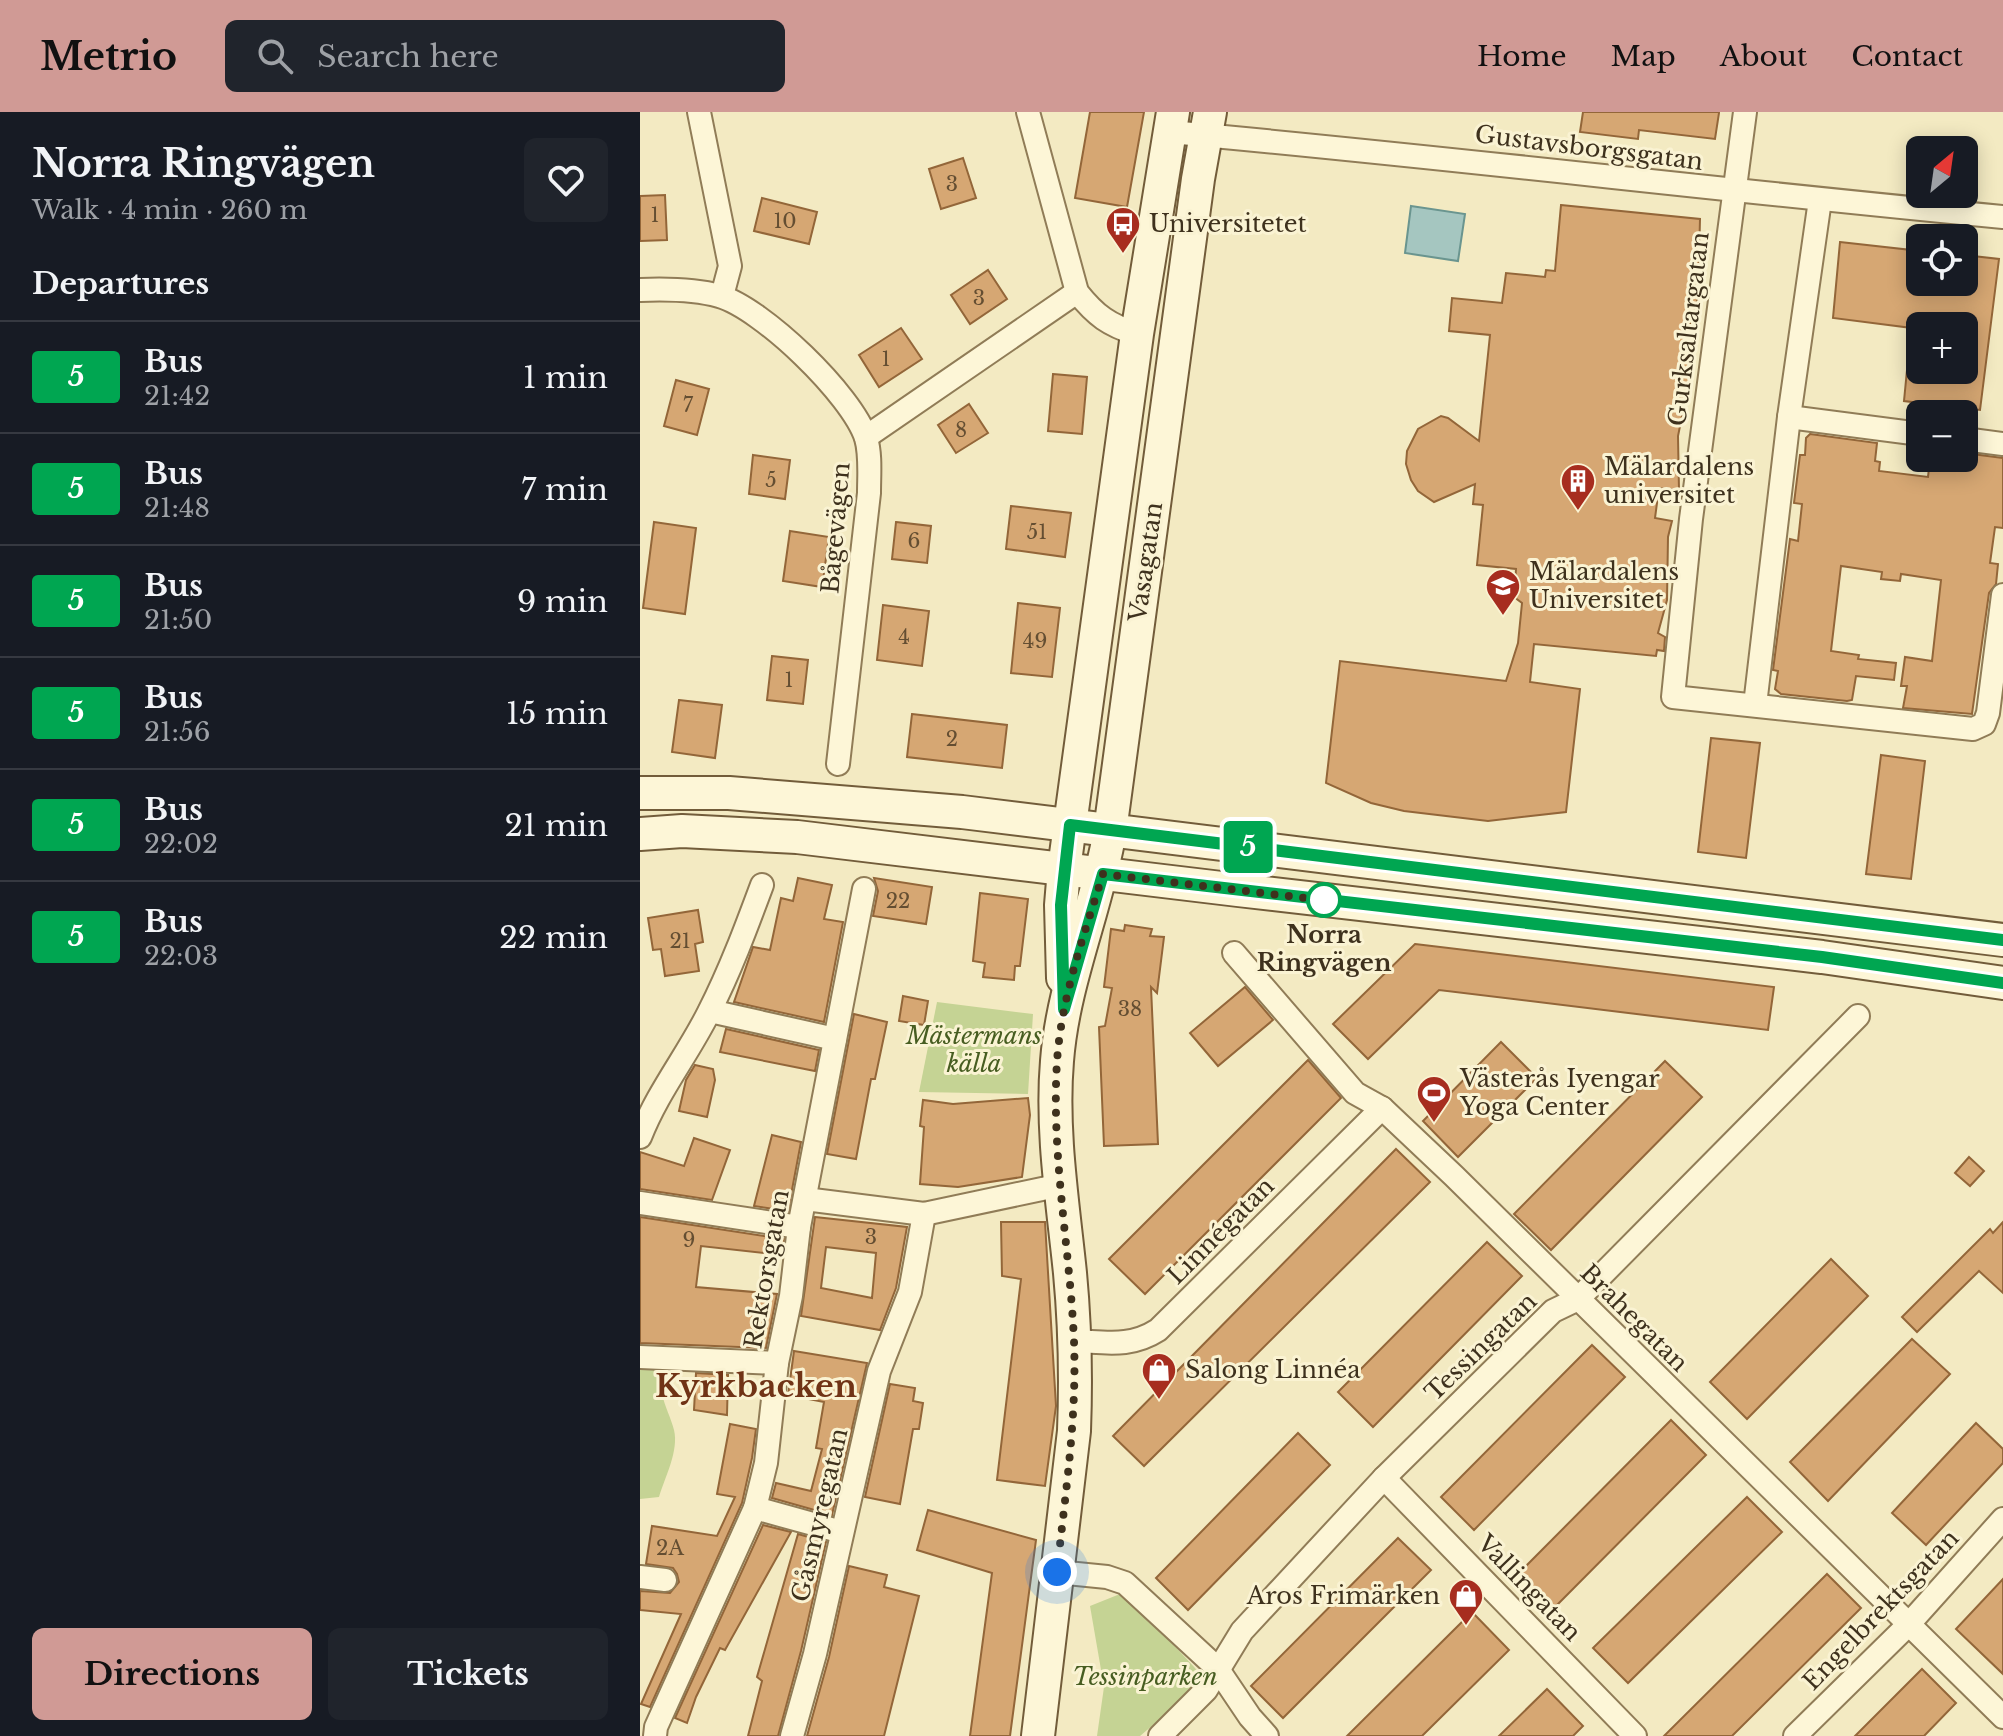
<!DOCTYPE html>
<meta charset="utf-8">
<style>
:root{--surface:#171b24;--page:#20242c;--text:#f1f3f6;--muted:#9ea1a6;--line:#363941;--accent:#d09a95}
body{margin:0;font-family:"Libre Baskerville",serif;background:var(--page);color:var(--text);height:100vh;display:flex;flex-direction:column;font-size:30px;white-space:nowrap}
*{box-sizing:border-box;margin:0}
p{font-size:26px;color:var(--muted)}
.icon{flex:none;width:44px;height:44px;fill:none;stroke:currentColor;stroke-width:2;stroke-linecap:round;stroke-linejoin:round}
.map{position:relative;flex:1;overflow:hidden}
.sheet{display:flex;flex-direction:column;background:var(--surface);width:640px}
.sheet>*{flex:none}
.badge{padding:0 16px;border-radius:6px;font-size:28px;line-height:52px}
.needle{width:52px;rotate:29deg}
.buttons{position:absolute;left:1266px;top:24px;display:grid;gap:16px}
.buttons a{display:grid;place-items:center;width:72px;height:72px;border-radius:12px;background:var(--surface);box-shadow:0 4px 20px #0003;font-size:40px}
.you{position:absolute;width:40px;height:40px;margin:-20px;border:6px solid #fff;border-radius:50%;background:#1a73e8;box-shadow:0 0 0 12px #1a73e833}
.map>.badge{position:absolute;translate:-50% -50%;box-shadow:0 0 0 4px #fff}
h2{padding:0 32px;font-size:30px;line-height:72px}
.round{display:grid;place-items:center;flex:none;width:84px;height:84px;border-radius:12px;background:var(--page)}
.summary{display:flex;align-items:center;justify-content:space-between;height:136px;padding:0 32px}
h1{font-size:38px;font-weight:700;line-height:60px}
.cta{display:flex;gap:16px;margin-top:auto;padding:16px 32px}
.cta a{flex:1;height:92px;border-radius:12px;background:var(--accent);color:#111;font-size:32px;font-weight:700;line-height:92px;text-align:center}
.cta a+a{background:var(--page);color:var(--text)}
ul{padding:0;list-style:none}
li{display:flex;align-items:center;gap:24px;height:112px;padding:0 32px;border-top:2px solid var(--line)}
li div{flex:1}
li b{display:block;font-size:30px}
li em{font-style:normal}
li .badge{min-width:88px;font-weight:700;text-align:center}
header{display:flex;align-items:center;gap:48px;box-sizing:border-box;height:112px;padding:0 40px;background:var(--accent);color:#111}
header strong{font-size:38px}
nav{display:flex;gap:44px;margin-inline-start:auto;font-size:28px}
.search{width:560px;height:72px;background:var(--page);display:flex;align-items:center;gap:20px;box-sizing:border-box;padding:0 28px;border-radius:12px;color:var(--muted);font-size:30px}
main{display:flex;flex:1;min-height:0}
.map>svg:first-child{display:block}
.green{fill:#c5d394}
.water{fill:#a5c6c0;stroke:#6a958f;stroke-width:2}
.building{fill:#d6a773;stroke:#936639;stroke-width:2;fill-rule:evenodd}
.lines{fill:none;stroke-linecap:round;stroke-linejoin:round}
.street-casing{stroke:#907c57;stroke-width:26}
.secondary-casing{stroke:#725c3a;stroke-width:36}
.street{stroke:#fdf6d7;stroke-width:22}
.secondary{stroke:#fdf6d7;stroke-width:32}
.line-casing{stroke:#fff;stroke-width:18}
.line{stroke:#00a651;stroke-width:12}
.walk{stroke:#3e311d;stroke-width:8;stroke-dasharray:0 14.4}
.stop-dot{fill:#fff;stroke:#00a651;stroke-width:4}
.labels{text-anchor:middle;stroke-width:6;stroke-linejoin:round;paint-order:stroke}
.number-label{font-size:20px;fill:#644e32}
.street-label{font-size:24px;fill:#3e311d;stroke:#faf3d3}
.poi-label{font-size:24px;fill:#3e311d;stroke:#faf3d3;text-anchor:start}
.stop-label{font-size:24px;font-weight:bold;fill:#3e311d;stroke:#faf3d3}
.park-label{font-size:24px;font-style:italic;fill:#475d21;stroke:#faf3d3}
.district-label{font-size:32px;font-weight:bold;fill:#703316;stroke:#faf3d3}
</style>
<header>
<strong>Metrio</strong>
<div class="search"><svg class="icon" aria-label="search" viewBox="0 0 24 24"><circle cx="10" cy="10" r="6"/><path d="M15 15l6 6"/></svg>Search here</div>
<nav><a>Home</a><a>Map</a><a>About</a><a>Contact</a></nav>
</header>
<main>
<section class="sheet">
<div class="summary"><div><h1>Norra Ringvägen</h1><p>Walk · 4 min · 260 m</p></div><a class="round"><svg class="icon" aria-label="heart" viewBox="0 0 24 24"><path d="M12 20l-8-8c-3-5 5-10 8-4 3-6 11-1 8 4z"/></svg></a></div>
<h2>Departures</h2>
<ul>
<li><span class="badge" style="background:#00a651;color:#fff">5</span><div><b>Bus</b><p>21:42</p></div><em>1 min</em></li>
<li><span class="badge" style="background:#00a651;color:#fff">5</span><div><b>Bus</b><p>21:48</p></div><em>7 min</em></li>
<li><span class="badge" style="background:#00a651;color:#fff">5</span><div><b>Bus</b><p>21:50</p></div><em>9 min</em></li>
<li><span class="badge" style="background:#00a651;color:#fff">5</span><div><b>Bus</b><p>21:56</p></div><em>15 min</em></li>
<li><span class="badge" style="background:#00a651;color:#fff">5</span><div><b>Bus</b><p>22:02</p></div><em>21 min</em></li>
<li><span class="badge" style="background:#00a651;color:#fff">5</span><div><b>Bus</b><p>22:03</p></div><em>22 min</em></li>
</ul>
<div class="cta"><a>Directions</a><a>Tickets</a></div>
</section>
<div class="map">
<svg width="1363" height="1624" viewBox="0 0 1363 1624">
<rect width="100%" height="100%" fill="#f3eac2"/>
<g class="green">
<path d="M 297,890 L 393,902 L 388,982 L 279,980 Z"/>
<path d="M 0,1245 L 17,1245 C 22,1259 19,1269 22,1282 C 25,1295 31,1306 34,1318 C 39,1339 25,1365 19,1385 L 0,1387 Z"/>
<path d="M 485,1480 L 566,1568 L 500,1624 L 457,1624 L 464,1575 L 450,1494 Z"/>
</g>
<path class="water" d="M 771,94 L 825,102 L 818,149 L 765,141 Z"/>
<g class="building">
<path d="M 450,0 L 504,0 L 487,95 L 435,86 Z"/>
<path d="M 943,0 L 1079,0 L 1079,1 L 1075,27 L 999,18 L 998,27 L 940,20 Z"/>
<path d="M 323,46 L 336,86 L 301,97 L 289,57 Z"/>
<path d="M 25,83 L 27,128 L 0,129 L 0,84 Z"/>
<path d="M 122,86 L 177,100 L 169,132 L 114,119 Z"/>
<path d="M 921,93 L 1060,107 L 1058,186 L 1048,218 L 1049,270 L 1038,324 L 1039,378 L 1019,376 L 1015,406 L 1032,409 L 1028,425 L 1027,488 L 1018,521 L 1025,525 L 1024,539 L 1017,538 L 1016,544 L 894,532 L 890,570 L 940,577 L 926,700 L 848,709 L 764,699 L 731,691 L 686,671 L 700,549 L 866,569 L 878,531 L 882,491 L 874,485 L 876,457 L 837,453 L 843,393 L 833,392 L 835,372 L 794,390 L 778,379 L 771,368 L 766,352 L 767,339 L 778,317 L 801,304 L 808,306 L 839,329 L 850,223 L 809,219 L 812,186 L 862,191 L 866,161 L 905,165 L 906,158 L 915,159 Z"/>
<path d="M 1200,130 L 1280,139 L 1280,170 L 1324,170 L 1324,143 L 1359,147 L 1340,298 L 1264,289 L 1267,258 L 1324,258 L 1324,214 L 1280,214 L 1280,217 L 1193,206 Z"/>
<path d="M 348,158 L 367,187 L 330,212 L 311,183 Z"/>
<path d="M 261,216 L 282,247 L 239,275 L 219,243 Z"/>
<path d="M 413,262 L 447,265 L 442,322 L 408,319 Z"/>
<path d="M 36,268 L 69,277 L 57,323 L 24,314 Z"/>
<path d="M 329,292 L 348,321 L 316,341 L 298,313 Z"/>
<path d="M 1170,322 L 1237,331 L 1235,349 L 1240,350 L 1239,359 L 1288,365 L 1290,346 L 1324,346 L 1324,341 L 1363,346 L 1363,416 L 1355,415 L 1350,451 L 1358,452 L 1356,472 L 1349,481 L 1332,602 L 1263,596 L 1267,574 L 1261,574 L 1265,545 L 1292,549 L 1301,468 L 1261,462 L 1260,469 L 1241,467 L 1242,460 L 1201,454 L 1191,539 L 1219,543 L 1218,547 L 1256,551 L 1254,568 L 1216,564 L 1212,588 L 1207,589 L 1141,582 L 1135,577 L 1138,559 L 1133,558 L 1150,427 L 1158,429 L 1162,392 L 1154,391 L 1160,343 L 1165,343 L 1166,326 Z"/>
<path d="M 113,343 L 150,348 L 145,387 L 109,382 Z"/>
<path d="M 371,394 L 431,401 L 425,445 L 366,437 Z"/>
<path d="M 14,410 L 56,416 L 45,502 L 3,496 Z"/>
<path d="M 256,410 L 291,414 L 287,451 L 252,447 Z"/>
<path d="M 150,419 L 189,425 L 182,475 L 143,469 Z"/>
<path d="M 378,491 L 420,496 L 412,565 L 371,561 Z"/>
<path d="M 243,493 L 289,499 L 282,554 L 237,548 Z"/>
<path d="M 132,544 L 168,548 L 163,592 L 127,588 Z"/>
<path d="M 39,588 L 82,593 L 75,646 L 32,640 Z"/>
<path d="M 272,602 L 367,613 L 362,656 L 267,645 Z"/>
<path d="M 1071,626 L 1120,631 L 1106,746 L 1058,740 Z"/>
<path d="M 1241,643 L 1285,649 L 1271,767 L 1226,762 Z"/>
<path d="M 158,766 L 192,773 L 184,807 L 203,810 L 184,910 L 94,890 L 113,835 L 130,838 L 141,786 L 153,789 Z"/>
<path d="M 234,766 L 292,775 L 286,812 L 233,804 L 238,779 Z"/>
<path d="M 340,781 L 388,787 L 380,854 L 375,854 L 374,868 L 343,865 L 345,851 L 333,849 Z"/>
<path d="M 58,798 L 63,830 L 55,832 L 59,859 L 25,864 L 21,837 L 13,838 L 8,806 Z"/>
<path d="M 485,813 L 512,817 L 510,824 L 524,825 L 517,881 L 511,875 L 518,1032 L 464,1034 L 459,915 L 465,914 L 472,876 L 464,875 L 471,817 L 484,819 Z"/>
<path d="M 775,832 L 1134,875 L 1128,918 L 799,878 L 728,947 L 693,912 Z"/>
<path d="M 605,875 L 633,908 L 578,954 L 550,921 Z"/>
<path d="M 263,884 L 288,889 L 284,913 L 259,909 Z"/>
<path d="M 214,902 L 247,910 L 235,967 L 231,967 L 216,1047 L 187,1042 Z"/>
<path d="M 86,917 L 179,938 L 175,959 L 80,940 Z"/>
<path d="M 861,930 L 897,966 L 818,1045 L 783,1009 Z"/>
<path d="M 668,948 L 701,986 L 505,1182 L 469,1147 Z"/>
<path d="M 1025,949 L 1062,985 L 911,1138 L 874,1102 Z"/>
<path d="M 55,953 L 73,957 L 75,968 L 67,1005 L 39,999 L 46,968 Z"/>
<path d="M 388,986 L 390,1003 L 382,1065 L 318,1075 L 280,1072 L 284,1015 L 280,1014 L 283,988 L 313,992 Z"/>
<path d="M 132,1023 L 161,1030 L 148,1099 L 114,1094 Z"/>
<path d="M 54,1026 L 90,1038 L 72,1088 L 0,1077 L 0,1040 L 44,1054 Z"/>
<path d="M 756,1037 L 790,1070 L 504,1354 L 473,1324 Z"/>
<path d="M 1329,1045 L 1344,1059 L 1330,1074 L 1315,1061 Z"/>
<path d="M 0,1105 L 144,1127 L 142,1143 L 61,1134 L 56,1175 L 137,1182 L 126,1236 L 0,1231 Z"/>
<path d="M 175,1105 L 267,1115 L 256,1176 L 240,1218 L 161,1204 ZM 186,1135 L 236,1141 L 232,1186 L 181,1176 Z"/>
<path d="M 361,1110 L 405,1110 L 416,1294 L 405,1374 L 357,1368 L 381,1167 L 362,1164 Z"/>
<path d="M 1363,1110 L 1363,1181 L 1339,1159 L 1277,1220 L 1262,1205 L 1350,1117 L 1353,1121 Z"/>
<path d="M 847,1130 L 882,1164 L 733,1315 L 698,1280 Z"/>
<path d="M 1191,1147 L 1228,1184 L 1107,1307 L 1070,1270 Z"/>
<path d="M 1272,1227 L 1310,1262 L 1188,1389 L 1150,1350 Z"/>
<path d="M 952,1233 L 985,1265 L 834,1418 L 801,1385 Z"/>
<path d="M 154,1239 L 227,1251 L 192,1403 L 132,1386 L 136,1371 L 171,1379 L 182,1337 L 176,1336 L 184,1290 L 148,1283 Z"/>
<path d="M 56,1261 L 88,1263 L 87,1303 L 54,1298 Z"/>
<path d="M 250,1272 L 275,1276 L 273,1289 L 283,1291 L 279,1317 L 273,1317 L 260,1392 L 225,1385 Z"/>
<path d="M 1031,1308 L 1066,1343 L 913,1497 L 878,1462 Z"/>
<path d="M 1336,1311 L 1363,1337 L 1363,1351 L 1286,1433 L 1252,1401 Z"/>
<path d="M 90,1312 L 116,1317 L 112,1346 L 102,1391 L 10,1595 L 1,1592 L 41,1502 L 0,1498 L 0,1479 L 30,1481 L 39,1470 L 37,1462 L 33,1456 L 6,1452 L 12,1414 L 77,1424 L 95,1385 L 77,1382 Z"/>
<path d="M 658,1321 L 690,1353 L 548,1498 L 516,1466 Z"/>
<path d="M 1107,1385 L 1142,1420 L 988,1571 L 953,1536 Z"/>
<path d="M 288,1398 L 396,1428 L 370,1624 L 330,1624 L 352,1461 L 277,1438 Z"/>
<path d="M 123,1413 L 151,1420 L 85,1538 L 80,1536 L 56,1585 L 47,1611 L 35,1606 Z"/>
<path d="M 158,1422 L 186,1430 L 161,1539 L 138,1624 L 108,1624 L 122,1569 L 117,1565 Z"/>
<path d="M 758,1426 L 791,1458 L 643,1606 L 611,1574 Z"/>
<path d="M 209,1454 L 247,1463 L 244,1475 L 279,1484 L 244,1624 L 167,1624 L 189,1545 Z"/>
<path d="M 1187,1462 L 1221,1496 L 1092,1624 L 1024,1624 Z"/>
<path d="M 1363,1467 L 1363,1562 L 1316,1517 Z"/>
<path d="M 832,1500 L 869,1538 L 782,1624 L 707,1624 Z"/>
<path d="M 1282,1557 L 1316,1591 L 1284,1624 L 1215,1624 Z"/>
<path d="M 907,1577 L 943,1614 L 933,1624 L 859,1624 Z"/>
</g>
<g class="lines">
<g class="street-casing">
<g id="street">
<path d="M 59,0 L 90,154 L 82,184"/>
<path d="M 388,0 L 437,180 C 456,204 469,213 497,222"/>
<path d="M 1105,0 L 1051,407 L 1033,585 L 1333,617 L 1344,612 L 1348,601 L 1363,483"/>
<path d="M 530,20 C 808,45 1085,79 1363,105"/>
<path d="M 0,178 C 25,177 54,177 79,184 C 122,196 212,283 226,326 C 231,343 229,363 229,381 L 198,652"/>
<path d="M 1149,305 L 1280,322"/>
<path d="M 226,325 L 437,180"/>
<path d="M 1324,327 L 1363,332"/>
<path d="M 1115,593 L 1149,305 L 1180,88"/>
<path d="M 594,841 L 715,981 L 742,996 L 814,1064 L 1363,1605"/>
<path d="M 70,899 L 195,927"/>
<path d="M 0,1025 C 18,979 47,944 69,900 C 90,859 106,816 122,773"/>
<path d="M 165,1087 L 284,1102 L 421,1073"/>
<path d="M 0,1091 L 159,1115"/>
<path d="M 434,1229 C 466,1230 490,1236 518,1218 L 742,996"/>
<path d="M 0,1245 L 137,1251"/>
<path d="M 744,1366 L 995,1624"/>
<path d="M 115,1396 L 202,1420"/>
<path d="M 417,1460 L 467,1465 L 485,1471 L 577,1556 L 610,1605 L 627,1624"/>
<path d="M 0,1465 L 25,1468"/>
<path d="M 15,1624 L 16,1615 L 115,1396 L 126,1351 L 137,1251 L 151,1184 L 159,1115 L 224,777"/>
<path d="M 152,1624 L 175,1542 L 239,1259 L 270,1180 L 284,1102"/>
<path d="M 520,1624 L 566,1578 L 602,1519 L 744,1366 L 913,1199 L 938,1187 L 1218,904"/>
<path d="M 1155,1624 L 1268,1513 L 1363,1407"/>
</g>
</g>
<g class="secondary-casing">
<g id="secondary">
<path d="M 0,681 L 89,681 L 322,700 L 1363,828"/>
<path d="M 0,722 L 42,719 L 157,725 L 598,778 L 1182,845 L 1363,871"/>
<path d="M 423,866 L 421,793 L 424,757 L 497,222 L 533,0"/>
<path d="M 398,1624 L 434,1319 C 436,1267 435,1214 430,1161 C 423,1092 411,1019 417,949 C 423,870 457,796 470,719 L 558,67 L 570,0"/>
</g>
</g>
<use href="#street" class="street"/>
<use href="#secondary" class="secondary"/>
</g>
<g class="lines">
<g class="line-casing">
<path id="line" d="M 1363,828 L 430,713 L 421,793 L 424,897 L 463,762 L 1182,845 L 1363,871"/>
</g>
<use href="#line" class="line"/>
<path class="walk" d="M 417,1460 C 425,1383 437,1307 434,1229 C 430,1137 411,1043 417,950 C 421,886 444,823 463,762 L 690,789 L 684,788"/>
</g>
<defs>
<g id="bus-pin" transform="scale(1.8)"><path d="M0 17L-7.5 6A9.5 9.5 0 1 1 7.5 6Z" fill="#a72d1f" stroke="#faf3d3"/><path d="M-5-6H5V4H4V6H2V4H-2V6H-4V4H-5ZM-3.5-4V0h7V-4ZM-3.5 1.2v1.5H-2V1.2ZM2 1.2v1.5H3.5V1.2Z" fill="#fff"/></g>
<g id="building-pin" transform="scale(1.8)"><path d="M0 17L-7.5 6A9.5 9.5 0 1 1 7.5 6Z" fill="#a72d1f" stroke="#faf3d3"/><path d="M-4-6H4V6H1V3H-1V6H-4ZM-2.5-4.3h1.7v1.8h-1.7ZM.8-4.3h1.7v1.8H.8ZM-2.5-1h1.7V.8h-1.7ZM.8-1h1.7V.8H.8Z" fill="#fff"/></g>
<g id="university-pin" transform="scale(1.8)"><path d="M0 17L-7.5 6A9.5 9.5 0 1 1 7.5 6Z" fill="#a72d1f" stroke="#faf3d3"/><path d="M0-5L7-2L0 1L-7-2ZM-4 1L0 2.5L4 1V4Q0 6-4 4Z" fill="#fff"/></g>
<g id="stadium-pin" transform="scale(1.8)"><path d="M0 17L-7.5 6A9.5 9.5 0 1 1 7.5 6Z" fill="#a72d1f" stroke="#faf3d3"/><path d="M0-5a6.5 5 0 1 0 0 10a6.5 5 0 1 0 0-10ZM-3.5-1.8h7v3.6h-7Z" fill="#fff"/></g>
<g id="shop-pin" transform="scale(1.8)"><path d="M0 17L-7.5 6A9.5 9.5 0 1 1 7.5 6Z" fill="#a72d1f" stroke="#faf3d3"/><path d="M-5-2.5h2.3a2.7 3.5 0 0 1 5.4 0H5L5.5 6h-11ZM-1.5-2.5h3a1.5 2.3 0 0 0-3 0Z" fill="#fff"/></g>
</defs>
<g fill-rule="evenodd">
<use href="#bus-pin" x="483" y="112"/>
<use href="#building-pin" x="938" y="369"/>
<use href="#university-pin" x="863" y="474"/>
<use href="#stadium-pin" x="794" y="981"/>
<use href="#shop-pin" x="519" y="1258"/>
<use href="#shop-pin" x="826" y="1484"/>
</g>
<circle class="stop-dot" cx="684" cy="788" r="16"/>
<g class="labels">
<g class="number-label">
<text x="312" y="79">3</text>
<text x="15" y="110">1</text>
<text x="145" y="116">10</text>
<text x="339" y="193">3</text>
<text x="246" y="254">1</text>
<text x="48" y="300">7</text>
<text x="321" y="325">8</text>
<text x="131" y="375">5</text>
<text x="397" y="427">51</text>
<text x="274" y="436">6</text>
<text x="264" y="532">4</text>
<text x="395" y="536">49</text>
<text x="149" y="575">1</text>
<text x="312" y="634">2</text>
<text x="258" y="796">22</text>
<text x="40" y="836">21</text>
<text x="490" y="904">38</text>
<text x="231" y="1132">3</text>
<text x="49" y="1135">9</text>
<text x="30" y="1443">2A</text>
</g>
<g class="street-label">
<text transform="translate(949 36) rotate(7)" y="8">Gustavsborgsgatan</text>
<text transform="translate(1049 217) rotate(-83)" y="8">Gurksaltargatan</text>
<text transform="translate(196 416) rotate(-85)" y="8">Bågevägen</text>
<text transform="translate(506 450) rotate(-82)" y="8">Vasagatan</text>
<text transform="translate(581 1119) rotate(-45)" y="8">Linnégatan</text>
<text transform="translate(127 1157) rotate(-80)" y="8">Rektorsgatan</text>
<text transform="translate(994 1206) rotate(45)" y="8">Brahegatan</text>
<text transform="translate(841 1235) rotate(-44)" y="8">Tessingatan</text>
<text transform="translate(180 1403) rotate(-77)" y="8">Gåsmyregatan</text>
<text transform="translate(889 1476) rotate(46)" y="8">Vallingatan</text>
<text transform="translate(1241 1498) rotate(-46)" y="8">Engelbrektsgatan</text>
</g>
<g class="poi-label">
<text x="509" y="120">Universitetet</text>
<text x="964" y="363">Mälardalens<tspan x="964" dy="28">universitet</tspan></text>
<text x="889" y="468">Mälardalens<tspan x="889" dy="28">Universitet</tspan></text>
<text x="820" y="975">Västerås Iyengar<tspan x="820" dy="28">Yoga Center</tspan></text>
<text x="545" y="1266">Salong Linnéa</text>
<text x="800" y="1492" text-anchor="end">Aros Frimärken</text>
</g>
<g class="stop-label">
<text x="684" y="831">Norra<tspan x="684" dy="28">Ringvägen</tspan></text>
</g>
<g class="park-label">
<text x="334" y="932">Mästermans<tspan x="334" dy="28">källa</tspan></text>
<text x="505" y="1573">Tessinparken</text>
</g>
<g class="district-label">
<text x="116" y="1285">Kyrkbacken</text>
</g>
</g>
</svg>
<div class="buttons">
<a><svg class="needle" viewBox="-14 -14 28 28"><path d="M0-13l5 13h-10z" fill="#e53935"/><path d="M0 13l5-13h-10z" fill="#9ea1a6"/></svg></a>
<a><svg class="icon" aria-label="locate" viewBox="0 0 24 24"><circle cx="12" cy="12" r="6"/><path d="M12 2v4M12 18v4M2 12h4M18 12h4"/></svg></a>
<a>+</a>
<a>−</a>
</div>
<div class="you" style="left:417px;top:1460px"></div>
<b class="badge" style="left:608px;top:735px;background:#00a651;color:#fff">5</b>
</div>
</main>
